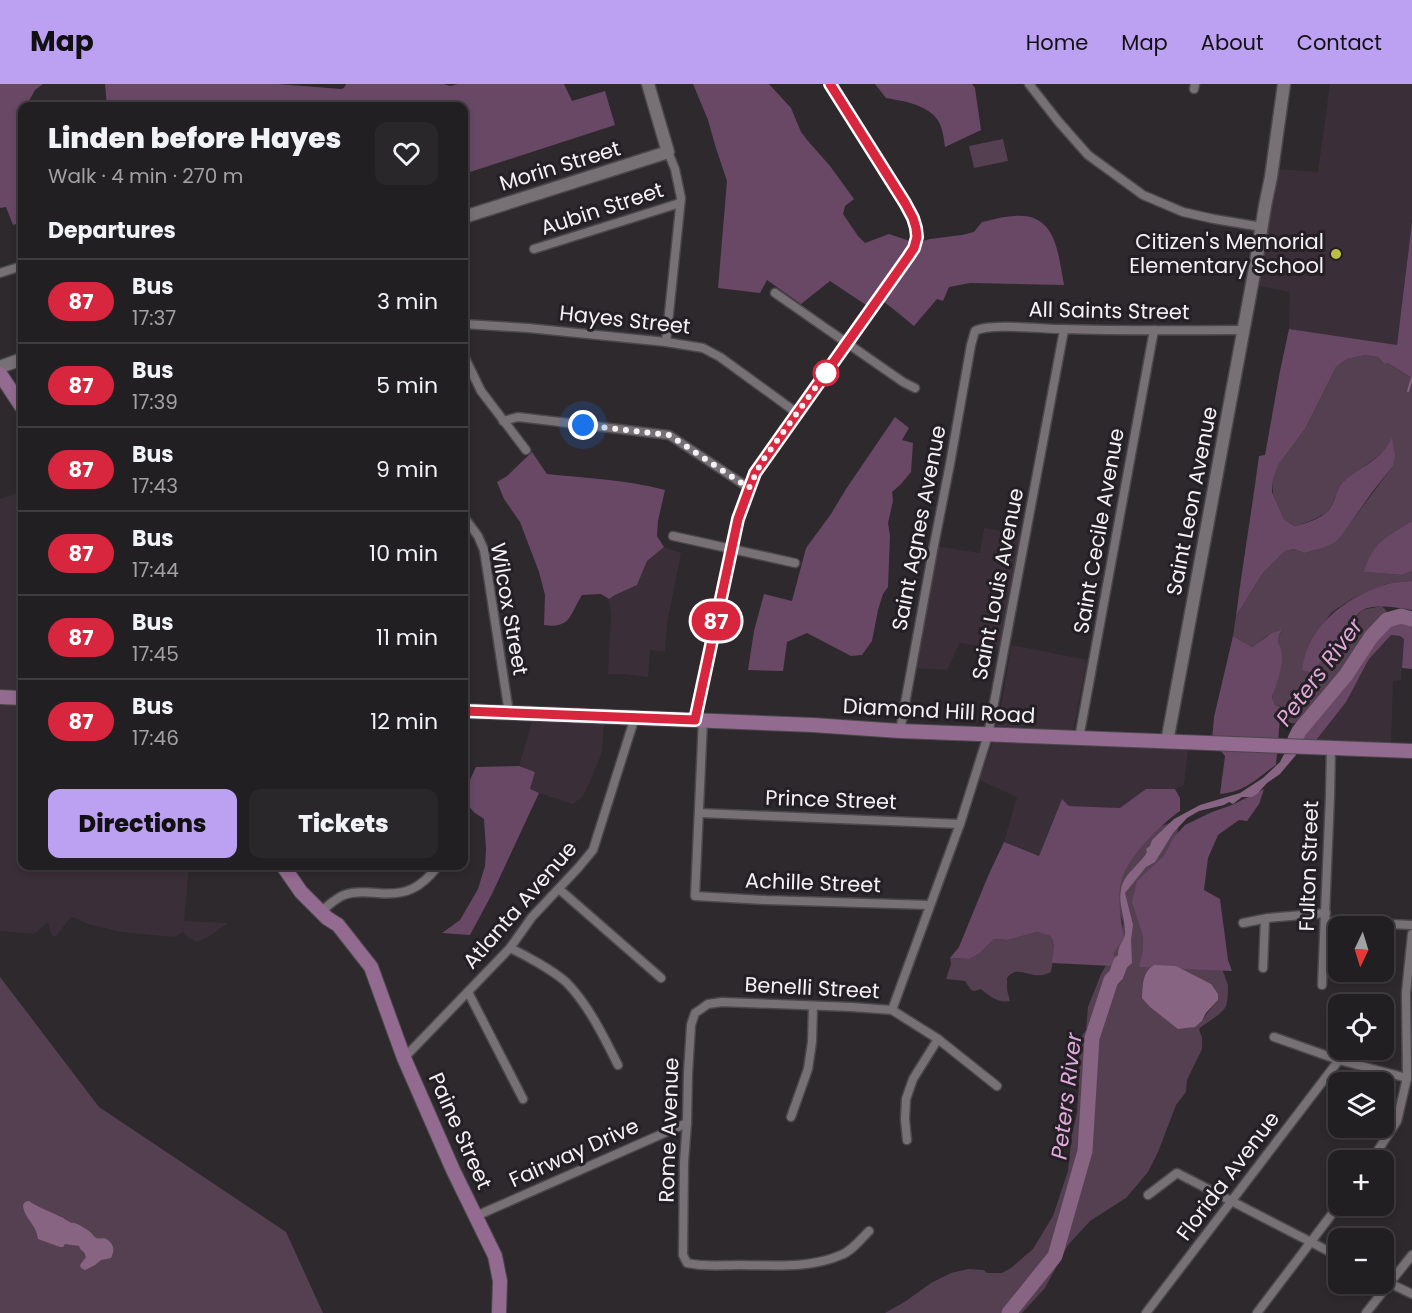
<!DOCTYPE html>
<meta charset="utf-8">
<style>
:root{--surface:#221f22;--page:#2a272a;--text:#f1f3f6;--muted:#a2a2a5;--line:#3f3d40;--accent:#bca0f2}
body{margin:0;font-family:Poppins,sans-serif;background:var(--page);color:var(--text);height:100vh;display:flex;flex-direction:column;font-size:22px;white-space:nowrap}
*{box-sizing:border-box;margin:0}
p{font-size:20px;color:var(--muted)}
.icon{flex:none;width:33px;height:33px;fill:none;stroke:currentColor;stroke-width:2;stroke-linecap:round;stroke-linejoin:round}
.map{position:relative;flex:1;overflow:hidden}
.drawer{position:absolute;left:18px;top:18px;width:450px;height:768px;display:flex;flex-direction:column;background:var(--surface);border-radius:12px;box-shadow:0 3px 9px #0003,0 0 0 2px var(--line)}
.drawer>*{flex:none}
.badge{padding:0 12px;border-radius:20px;font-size:21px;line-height:39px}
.needle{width:39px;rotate:184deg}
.tools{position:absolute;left:1328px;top:832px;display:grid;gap:12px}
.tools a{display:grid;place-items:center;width:66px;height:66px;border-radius:12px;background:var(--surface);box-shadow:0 3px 9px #0003,0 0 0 2px var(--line);font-size:30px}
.you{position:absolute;width:30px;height:30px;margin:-15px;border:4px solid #fff;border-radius:50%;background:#1a73e8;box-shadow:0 0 0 9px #1a73e833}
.map>.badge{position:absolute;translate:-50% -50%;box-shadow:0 0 0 3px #fff}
h2{padding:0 30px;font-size:22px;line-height:54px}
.round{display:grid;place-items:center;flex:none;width:63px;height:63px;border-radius:12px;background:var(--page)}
.summary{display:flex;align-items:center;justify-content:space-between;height:102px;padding:0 30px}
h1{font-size:28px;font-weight:800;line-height:45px}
.button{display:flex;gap:12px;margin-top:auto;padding:12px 30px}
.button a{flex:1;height:69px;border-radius:12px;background:var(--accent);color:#111;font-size:24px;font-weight:800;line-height:69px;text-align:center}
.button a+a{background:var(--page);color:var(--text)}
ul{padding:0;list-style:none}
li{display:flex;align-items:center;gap:18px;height:84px;padding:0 30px;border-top:2px solid var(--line)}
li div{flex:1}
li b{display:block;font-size:22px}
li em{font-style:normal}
li .badge{min-width:66px;font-weight:700;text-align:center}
header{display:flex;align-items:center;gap:36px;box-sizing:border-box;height:84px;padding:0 30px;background:var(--accent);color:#111}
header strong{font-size:28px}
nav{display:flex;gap:33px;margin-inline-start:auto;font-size:21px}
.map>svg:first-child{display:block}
.built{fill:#3a2f38}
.green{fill:#554052;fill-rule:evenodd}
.forest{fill:#684865}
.water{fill:#866482}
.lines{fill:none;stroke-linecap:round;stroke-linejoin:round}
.stream{stroke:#866482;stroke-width:2}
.river{stroke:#866482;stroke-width:15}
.street-casing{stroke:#4b474b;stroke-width:11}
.secondary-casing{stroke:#4b474b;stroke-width:15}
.primary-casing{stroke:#4b474b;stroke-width:16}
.street{stroke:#777176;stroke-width:8}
.secondary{stroke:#777176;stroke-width:12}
.primary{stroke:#936b90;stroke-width:14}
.line-casing{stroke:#fff;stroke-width:14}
.line{stroke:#d7263d;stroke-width:9}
.walk{stroke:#f4f0f4;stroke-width:6;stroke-dasharray:0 10.8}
.poi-dot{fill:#bcbf44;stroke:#241f24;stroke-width:2}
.stop-dot{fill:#fff;stroke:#d7263d;stroke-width:3}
.labels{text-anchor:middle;stroke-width:6;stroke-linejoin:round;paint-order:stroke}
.street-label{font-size:21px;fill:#f4f0f4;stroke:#241f24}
.poi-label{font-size:21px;fill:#f4f0f4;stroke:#241f24;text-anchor:end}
.water-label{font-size:22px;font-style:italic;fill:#e1aadb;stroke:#241f24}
</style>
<header>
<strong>Map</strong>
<nav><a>Home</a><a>Map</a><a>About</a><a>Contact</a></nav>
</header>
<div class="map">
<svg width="1412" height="1229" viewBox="0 0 1412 1229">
<rect width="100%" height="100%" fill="#2e292d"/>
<g class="built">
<path d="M 1330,0 L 1412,0 L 1412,138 L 1397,261 L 1289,245 L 1290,208 L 1259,202 L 1277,85 L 1318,88 Z"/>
<path d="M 22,407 L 22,782 L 189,782 L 184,837 L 228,839 L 208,853 L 197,858 L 189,854 L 183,848 L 175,853 L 121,848 L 88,840 L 73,833 L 70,834 L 56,852 L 53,852 L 51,849 L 48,838 L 34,850 L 0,847 L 0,415 Z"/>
<path d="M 984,444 L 1024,451 L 1005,566 L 960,559 L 947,586 L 912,584 L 935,462 L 980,469 Z"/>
<path d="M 664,463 L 681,469 L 667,539 L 665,567 L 650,566 L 648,593 L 624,590 L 608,590 L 611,532 L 609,515 L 615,511 L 637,501 L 647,477 Z"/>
<path d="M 1391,551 L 1400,552 L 1404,555 L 1401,596 L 1393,597 L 1391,662 L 1314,662 L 1317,655 L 1332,636 L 1364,586 L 1369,575 Z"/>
<path d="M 1012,561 L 1087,576 L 1072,652 L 1189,656 L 1184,701 L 1175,705 L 1146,705 L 1120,724 L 1069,722 L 1062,715 L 1039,772 L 1004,758 L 1017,713 L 979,696 L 995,654 Z"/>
<path d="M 534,631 L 604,633 L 602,668 L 588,702 L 582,713 L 573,720 L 530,706 L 535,688 L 519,682 Z"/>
</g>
<g class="green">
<path d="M 1003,55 L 1008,77 L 974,84 L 969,62 Z"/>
<path d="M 1365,271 L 1378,273 L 1384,280 L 1388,279 L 1412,294 L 1412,437 L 1387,453 L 1365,488 L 1402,491 L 1412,487 L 1412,497 L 1386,500 L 1352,515 L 1332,528 L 1313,553 L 1345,551 L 1356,533 L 1362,526 L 1382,522 L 1388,529 L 1390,539 C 1374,551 1369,573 1355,588 C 1350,594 1344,598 1338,604 C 1327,616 1308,646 1288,638 C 1280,635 1281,629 1281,622 L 1275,621 L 1272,617 L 1278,559 L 1279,551 L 1282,547 L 1267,552 L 1252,563 L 1233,552 L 1236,532 L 1263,489 L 1285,467 L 1294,465 L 1305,469 L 1315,466 L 1351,438 L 1393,382 L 1388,362 C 1376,377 1358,384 1344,397 C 1336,405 1336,414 1331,423 C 1326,432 1304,440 1294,442 L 1284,435 L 1273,410 L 1273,395 L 1279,380 L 1305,345 L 1336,283 L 1347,275 Z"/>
<path d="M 1170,739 L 1178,740 L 1177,763 L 1228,901 C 1228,907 1228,916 1226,922 C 1222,931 1206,938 1199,945 L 1202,954 L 1202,965 L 1187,996 L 1186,1008 L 1176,1021 L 1158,1068 L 1148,1088 L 1126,1114 L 1090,1137 L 1068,1161 L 1045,1204 L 1022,1229 L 885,1229 L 906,1217 L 931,1199 L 951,1189 L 968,1185 L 984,1186 L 987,1189 L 1002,1189 L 1011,1184 L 1033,1165 L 1053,1132 L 1068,1087 L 1072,1050 L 1077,1029 L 1079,1001 L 1078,986 L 1080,981 L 1078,958 L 1086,946 L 1088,923 L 1101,890 L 1120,857 L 1122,848 L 1123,839 L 1116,815 L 1120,785 L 1150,746 ZM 1218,916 C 1215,920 1211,924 1208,928 C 1206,931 1204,934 1202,937 C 1193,946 1178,946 1170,937 Z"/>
<path d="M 1037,848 L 1050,852 C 1057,863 1053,876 1051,888 C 1032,899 1019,878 1007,894 L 1007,906 L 1010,917 C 998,919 990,913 981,905 L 975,907 L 971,906 L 965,897 L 946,895 L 951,880 L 950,874 L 970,875 L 980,869 L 994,855 L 1008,856 Z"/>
<path d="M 0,893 L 99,1023 L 286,1148 L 323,1229 L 0,1229 Z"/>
</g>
<g class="forest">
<path d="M 0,0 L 43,0 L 35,6 L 26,22 L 22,22 L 22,138 L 13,141 L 6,123 L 0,124 Z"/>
<path d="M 105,0 L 278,0 L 341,5 L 344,4 L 346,0 L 444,0 L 450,2 L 458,0 L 564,0 L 572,17 L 605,7 L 615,41 L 464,90 L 464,22 L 107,22 Z"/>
<path d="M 693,0 L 769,0 L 791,24 L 801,48 L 808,57 L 830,82 L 854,115 L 845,122 L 843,130 L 858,152 L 865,159 L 889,150 L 916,159 L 930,155 L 962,151 L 974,148 L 982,138 C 992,136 1004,132 1015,132 C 1057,129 1058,170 1064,201 L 970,199 L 949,203 L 943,217 L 937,215 L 914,242 C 904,234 895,226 884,218 L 866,221 L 830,197 L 801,220 L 767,196 L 760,209 L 718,204 L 727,97 L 715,61 L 708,36 Z"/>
<path d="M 875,0 L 972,0 L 975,4 L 981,46 L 945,63 C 944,56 943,47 940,40 C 931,21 904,17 886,14 Z"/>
<path d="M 1412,138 L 1412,294 L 1388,279 L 1384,280 L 1378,273 L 1365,271 L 1347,275 L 1336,283 L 1305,345 L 1279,380 L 1273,395 L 1272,408 L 1284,435 L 1294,442 C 1305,440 1320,435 1328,427 C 1336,419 1335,406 1343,398 C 1360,382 1381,377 1392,354 L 1395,371 L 1393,382 L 1373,407 L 1341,452 L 1335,458 L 1325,463 L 1305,469 L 1294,465 L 1285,467 L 1263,489 L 1236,532 C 1243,478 1252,425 1259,372 L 1265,371 L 1280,287 L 1289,245 L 1397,261 Z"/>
<path d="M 895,333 L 909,344 L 902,356 L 913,359 L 911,388 L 901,400 L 892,408 L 893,417 L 888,439 L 890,452 L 888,503 L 883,510 L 878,526 L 872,557 L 862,571 L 851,572 L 807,549 L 787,558 L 783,587 L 748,586 L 754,547 L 764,510 L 792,517 L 806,464 L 831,430 L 846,405 Z"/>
<path d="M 532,368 L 547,390 C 586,394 627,396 665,406 L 658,437 L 657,452 L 664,463 L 647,477 L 637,501 L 615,511 L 609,515 L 601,510 L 582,511 C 570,530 571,545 544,541 L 545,511 L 539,488 L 520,438 L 504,415 L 497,398 L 507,392 Z"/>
<path d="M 1412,437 L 1412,487 L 1402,491 L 1364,488 C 1373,457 1387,453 1412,437 Z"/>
<path d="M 1412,497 L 1412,526 C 1398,524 1373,519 1361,527 C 1354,532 1350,543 1345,550 C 1336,564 1323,577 1310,588 L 1302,586 C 1308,541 1344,515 1384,501 C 1393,498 1403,498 1412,497 Z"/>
<path d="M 1401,535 L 1412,537 L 1412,585 L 1402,584 L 1404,555 L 1400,552 L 1391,551 L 1369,575 L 1346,618 L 1317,655 L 1314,661 L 1302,657 L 1312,633 L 1341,602 L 1356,587 L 1383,544 L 1390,539 Z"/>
<path d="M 1282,546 L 1279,551 L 1278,559 C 1288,574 1277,597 1272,613 L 1273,617 L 1275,621 L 1281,623 L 1276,681 C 1255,695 1248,707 1220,710 L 1225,672 L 1212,656 L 1214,633 L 1233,552 L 1252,563 L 1272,549 Z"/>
<path d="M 519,682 L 535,688 L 530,705 L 539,709 L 492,810 L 470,851 L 442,849 L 460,836 L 478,805 L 485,782 L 486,765 L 484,735 C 481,732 475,730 472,726 C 460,713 470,696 476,683 Z"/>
<path d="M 1146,705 L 1175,705 L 1180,714 L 1180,727 C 1160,741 1126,774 1121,798 C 1117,817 1121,835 1124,854 L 1113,870 L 1117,876 L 1113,882 L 1052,879 C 1053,869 1056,860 1050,852 L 1037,848 L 1008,856 L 994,855 L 980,869 L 970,875 L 950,874 L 959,863 L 988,792 L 1004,758 L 1039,772 L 1062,715 L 1069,722 L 1120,724 Z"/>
<path d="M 1264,705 L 1259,720 L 1247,737 L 1239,736 L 1218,751 L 1208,774 L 1204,806 L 1220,815 L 1228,876 L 1232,887 L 1139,883 L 1143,866 L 1143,852 L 1132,818 L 1137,797 L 1164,772 L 1174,753 L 1185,741 L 1212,728 L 1232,721 Z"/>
</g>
<g class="water">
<path d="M 1301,634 L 1303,634 L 1304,638 L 1307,641 L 1302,650 L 1296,671 L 1280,690 L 1267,699 L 1257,710 L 1252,713 L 1242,713 L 1233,720 L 1229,718 L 1224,721 L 1199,727 L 1187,734 L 1173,749 L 1155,778 L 1146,783 L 1125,809 L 1133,841 L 1131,856 L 1132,879 L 1123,887 L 1123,895 L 1108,894 C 1110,889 1115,884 1117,878 C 1119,874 1117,869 1119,864 C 1121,858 1126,854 1125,847 C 1125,833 1118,820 1121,806 C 1123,790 1140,781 1147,768 L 1146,765 L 1150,762 L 1152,756 L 1174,735 L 1200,721 L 1240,709 L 1263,694 L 1280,678 L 1293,653 L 1294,645 Z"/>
<path d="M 1154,881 L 1176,882 L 1211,900 L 1218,910 L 1218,916 L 1206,929 L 1202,937 L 1195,943 L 1178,945 L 1150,923 L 1142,914 C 1143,902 1142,888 1154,881 Z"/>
<path d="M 29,1117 C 39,1124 49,1127 59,1132 C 67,1135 60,1133 68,1137 C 74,1141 70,1137 77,1140 C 80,1141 86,1145 89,1147 C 92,1149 93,1152 96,1154 C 101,1156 104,1152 109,1157 C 115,1162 114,1168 111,1174 L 101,1176 L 95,1181 L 85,1186 L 81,1184 L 80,1181 L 86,1173 L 84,1168 L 81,1166 L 79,1162 L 65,1160 L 63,1163 L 60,1163 L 38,1155 C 36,1139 24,1135 23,1121 L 25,1118 Z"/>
</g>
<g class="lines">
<path class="stream" d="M 1408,307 L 1412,294"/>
<g class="river">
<path d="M 1295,655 L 1299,647 L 1346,591 L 1371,553 L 1387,536 L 1401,532 L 1412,535"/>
<path d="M 1009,1229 L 1055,1172 L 1085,1067 L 1092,954 L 1111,896 L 1116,891 L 1121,878"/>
</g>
<g class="street-casing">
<g id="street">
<path d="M 1029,0 L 1058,37 L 1088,71 L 1143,111 L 1183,128 L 1214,135 L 1262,143"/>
<path d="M 1194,5 L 1195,0"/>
<path d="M 534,165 L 680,119"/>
<path d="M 0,189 L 22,182"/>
<path d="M 775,209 L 903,298 L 915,304"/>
<path d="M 464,240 L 528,244 L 666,258 L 703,264 L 720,273 L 797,329"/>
<path d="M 666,258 L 681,114 L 675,85 L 668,68"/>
<path d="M 464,272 L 481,307 L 526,366"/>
<path d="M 503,337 L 518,333 L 669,351 L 749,404"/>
<path d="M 464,433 L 478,452 L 484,466 L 509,629"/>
<path d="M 673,452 L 795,479"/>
<path d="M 695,636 L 738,435 L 755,389 L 908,173 C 921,151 916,140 905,119 L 830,0"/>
<path d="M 703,636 L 695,812 L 766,816 L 929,821"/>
<path d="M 900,647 L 933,466 L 950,380 L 971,261 L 975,247 C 990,239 1043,245 1063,245 C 1123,247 1183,246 1244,246"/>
<path d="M 1079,654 L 1154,246"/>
<path d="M 700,729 L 960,740"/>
<path d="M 559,805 L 661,894"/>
<path d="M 321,827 C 328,822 336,814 344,811 C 354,807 367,808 377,809 C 406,812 421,804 438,782"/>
<path d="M 1325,837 L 1412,841"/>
<path d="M 1243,839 L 1268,834 L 1326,829"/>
<path d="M 510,864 C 527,872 552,886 566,898 C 588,920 604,953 618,981"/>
<path d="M 1263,884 L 1265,835"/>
<path d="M 1322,901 L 1330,712 L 1331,664"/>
<path d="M 468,908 L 523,1015"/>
<path d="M 892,926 L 960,740 L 988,651 L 1064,246"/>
<path d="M 1274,953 L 1339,976 L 1407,994"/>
<path d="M 404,974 L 510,864 L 532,833 L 578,784 L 593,766 L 635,633"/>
<path d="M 791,1033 L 808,985 L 812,958 L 813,922"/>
<path d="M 907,1056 L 905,1035 L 906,1015 L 913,995 L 938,955"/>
<path d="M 1371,1077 L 1397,1037 L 1407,994 L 1406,909 L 1412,850"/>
<path d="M 1148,1111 L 1177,1089 L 1338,1172"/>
<path d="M 476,1132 L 687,1039"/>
<path d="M 869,1147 C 861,1155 852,1167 841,1171 C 809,1185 772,1181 739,1181 C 722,1181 704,1183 687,1179 L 683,1171 L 684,1078 L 687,1039 L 688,989 L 691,941 L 695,929 L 701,925 L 708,920 L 722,918 L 851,923 L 892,926 L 938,955 L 997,1002"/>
<path d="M 1383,1196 L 1412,1210"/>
<path d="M 1146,1229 L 1339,976"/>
<path d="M 1257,1229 L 1338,1122"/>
<path d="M 1366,1229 L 1412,1171"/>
</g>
</g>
<g class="secondary-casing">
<g id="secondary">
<path d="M 464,133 L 668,68 L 648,0"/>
<path d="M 0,283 L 22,275"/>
<path d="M 1167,658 L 1255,184 L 1265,122 L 1271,93 L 1284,0"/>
</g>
</g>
<g class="primary-casing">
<g id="primary">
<path d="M 0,290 L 22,323"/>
<path d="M 0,613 L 22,614"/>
<path d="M 464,627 L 813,641 L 900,647 L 1412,667"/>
<path d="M 283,782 L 301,808 L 327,834 L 338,841 L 371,883 L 404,974 L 453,1086 L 495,1172 L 500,1197 L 499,1229"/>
</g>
</g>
<use href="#street" class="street"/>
<use href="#secondary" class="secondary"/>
<use href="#primary" class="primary"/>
</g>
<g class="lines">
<g class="line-casing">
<path id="line" d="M 464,627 L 695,636 L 738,435 L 755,389 L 908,173 L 914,164 L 917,153 L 916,144 L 913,134 L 905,119 L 830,0"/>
</g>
<use href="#line" class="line"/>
<path class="walk" d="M 583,341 L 669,351 L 749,404 L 761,379 L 826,289"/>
</g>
<circle class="poi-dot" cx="1336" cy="170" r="6"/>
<circle class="stop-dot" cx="826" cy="289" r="12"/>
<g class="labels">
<g class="street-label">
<text transform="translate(560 82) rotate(-17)" y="7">Morin Street</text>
<text transform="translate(602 125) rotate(-18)" y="7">Aubin Street</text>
<text transform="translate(1109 227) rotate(1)" y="7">All Saints Street</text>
<text transform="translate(625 236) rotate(6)" y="7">Hayes Street</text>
<text transform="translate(1192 417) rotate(-79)" y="7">Saint Leon Avenue</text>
<text transform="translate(919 444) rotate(-79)" y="7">Saint Agnes Avenue</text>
<text transform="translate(1099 447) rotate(-80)" y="7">Saint Cecile Avenue</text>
<text transform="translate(998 500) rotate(-79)" y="7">Saint Louis Avenue</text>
<text transform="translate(509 525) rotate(80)" y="7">Wilcox Street</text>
<text transform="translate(939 627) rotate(3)" y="7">Diamond Hill Road</text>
<text transform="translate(831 716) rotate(2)" y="7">Prince Street</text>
<text transform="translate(1309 782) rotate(-88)" y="7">Fulton Street</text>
<text transform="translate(813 799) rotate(2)" y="7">Achille Street</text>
<text transform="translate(520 821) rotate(-49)" y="7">Atlanta Avenue</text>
<text transform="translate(812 904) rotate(3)" y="7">Benelli Street</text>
<text transform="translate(669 1046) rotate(-88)" y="7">Rome Avenue</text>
<text transform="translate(460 1047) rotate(66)" y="7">Paine Street</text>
<text transform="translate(574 1069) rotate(-24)" y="7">Fairway Drive</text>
<text transform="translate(1228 1092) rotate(-53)" y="7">Florida Avenue</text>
</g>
<g class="poi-label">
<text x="1324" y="165">Citizen's Memorial<tspan x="1324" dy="24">Elementary School</tspan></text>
</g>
<g class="water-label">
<text transform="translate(1319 588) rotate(-53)" y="8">Peters River</text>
<text transform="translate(1066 1012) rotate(-83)" y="8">Peters River</text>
</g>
</g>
</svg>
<div class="tools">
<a><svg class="needle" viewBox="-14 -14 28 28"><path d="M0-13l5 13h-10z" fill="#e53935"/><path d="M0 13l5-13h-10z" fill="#a2a2a5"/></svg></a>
<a><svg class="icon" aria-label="locate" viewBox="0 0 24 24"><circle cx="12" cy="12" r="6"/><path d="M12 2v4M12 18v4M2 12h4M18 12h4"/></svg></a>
<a><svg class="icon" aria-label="layers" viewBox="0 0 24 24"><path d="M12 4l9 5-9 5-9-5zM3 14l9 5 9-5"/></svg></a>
<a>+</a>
<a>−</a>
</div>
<div class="you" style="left:583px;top:341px"></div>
<b class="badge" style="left:716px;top:537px;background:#d7263d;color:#fff">87</b>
<section class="drawer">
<div class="summary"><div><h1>Linden before Hayes</h1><p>Walk · 4 min · 270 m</p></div><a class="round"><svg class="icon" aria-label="heart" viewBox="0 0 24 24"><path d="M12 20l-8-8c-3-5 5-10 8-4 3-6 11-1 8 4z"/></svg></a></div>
<h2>Departures</h2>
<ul>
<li><span class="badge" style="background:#d7263d;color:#fff">87</span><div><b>Bus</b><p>17:37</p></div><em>3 min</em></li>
<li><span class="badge" style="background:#d7263d;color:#fff">87</span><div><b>Bus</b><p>17:39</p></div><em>5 min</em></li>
<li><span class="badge" style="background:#d7263d;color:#fff">87</span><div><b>Bus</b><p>17:43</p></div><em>9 min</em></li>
<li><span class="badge" style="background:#d7263d;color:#fff">87</span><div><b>Bus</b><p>17:44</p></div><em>10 min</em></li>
<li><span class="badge" style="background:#d7263d;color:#fff">87</span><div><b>Bus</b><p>17:45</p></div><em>11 min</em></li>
<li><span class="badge" style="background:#d7263d;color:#fff">87</span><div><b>Bus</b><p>17:46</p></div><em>12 min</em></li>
</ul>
<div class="button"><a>Directions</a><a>Tickets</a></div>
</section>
</div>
